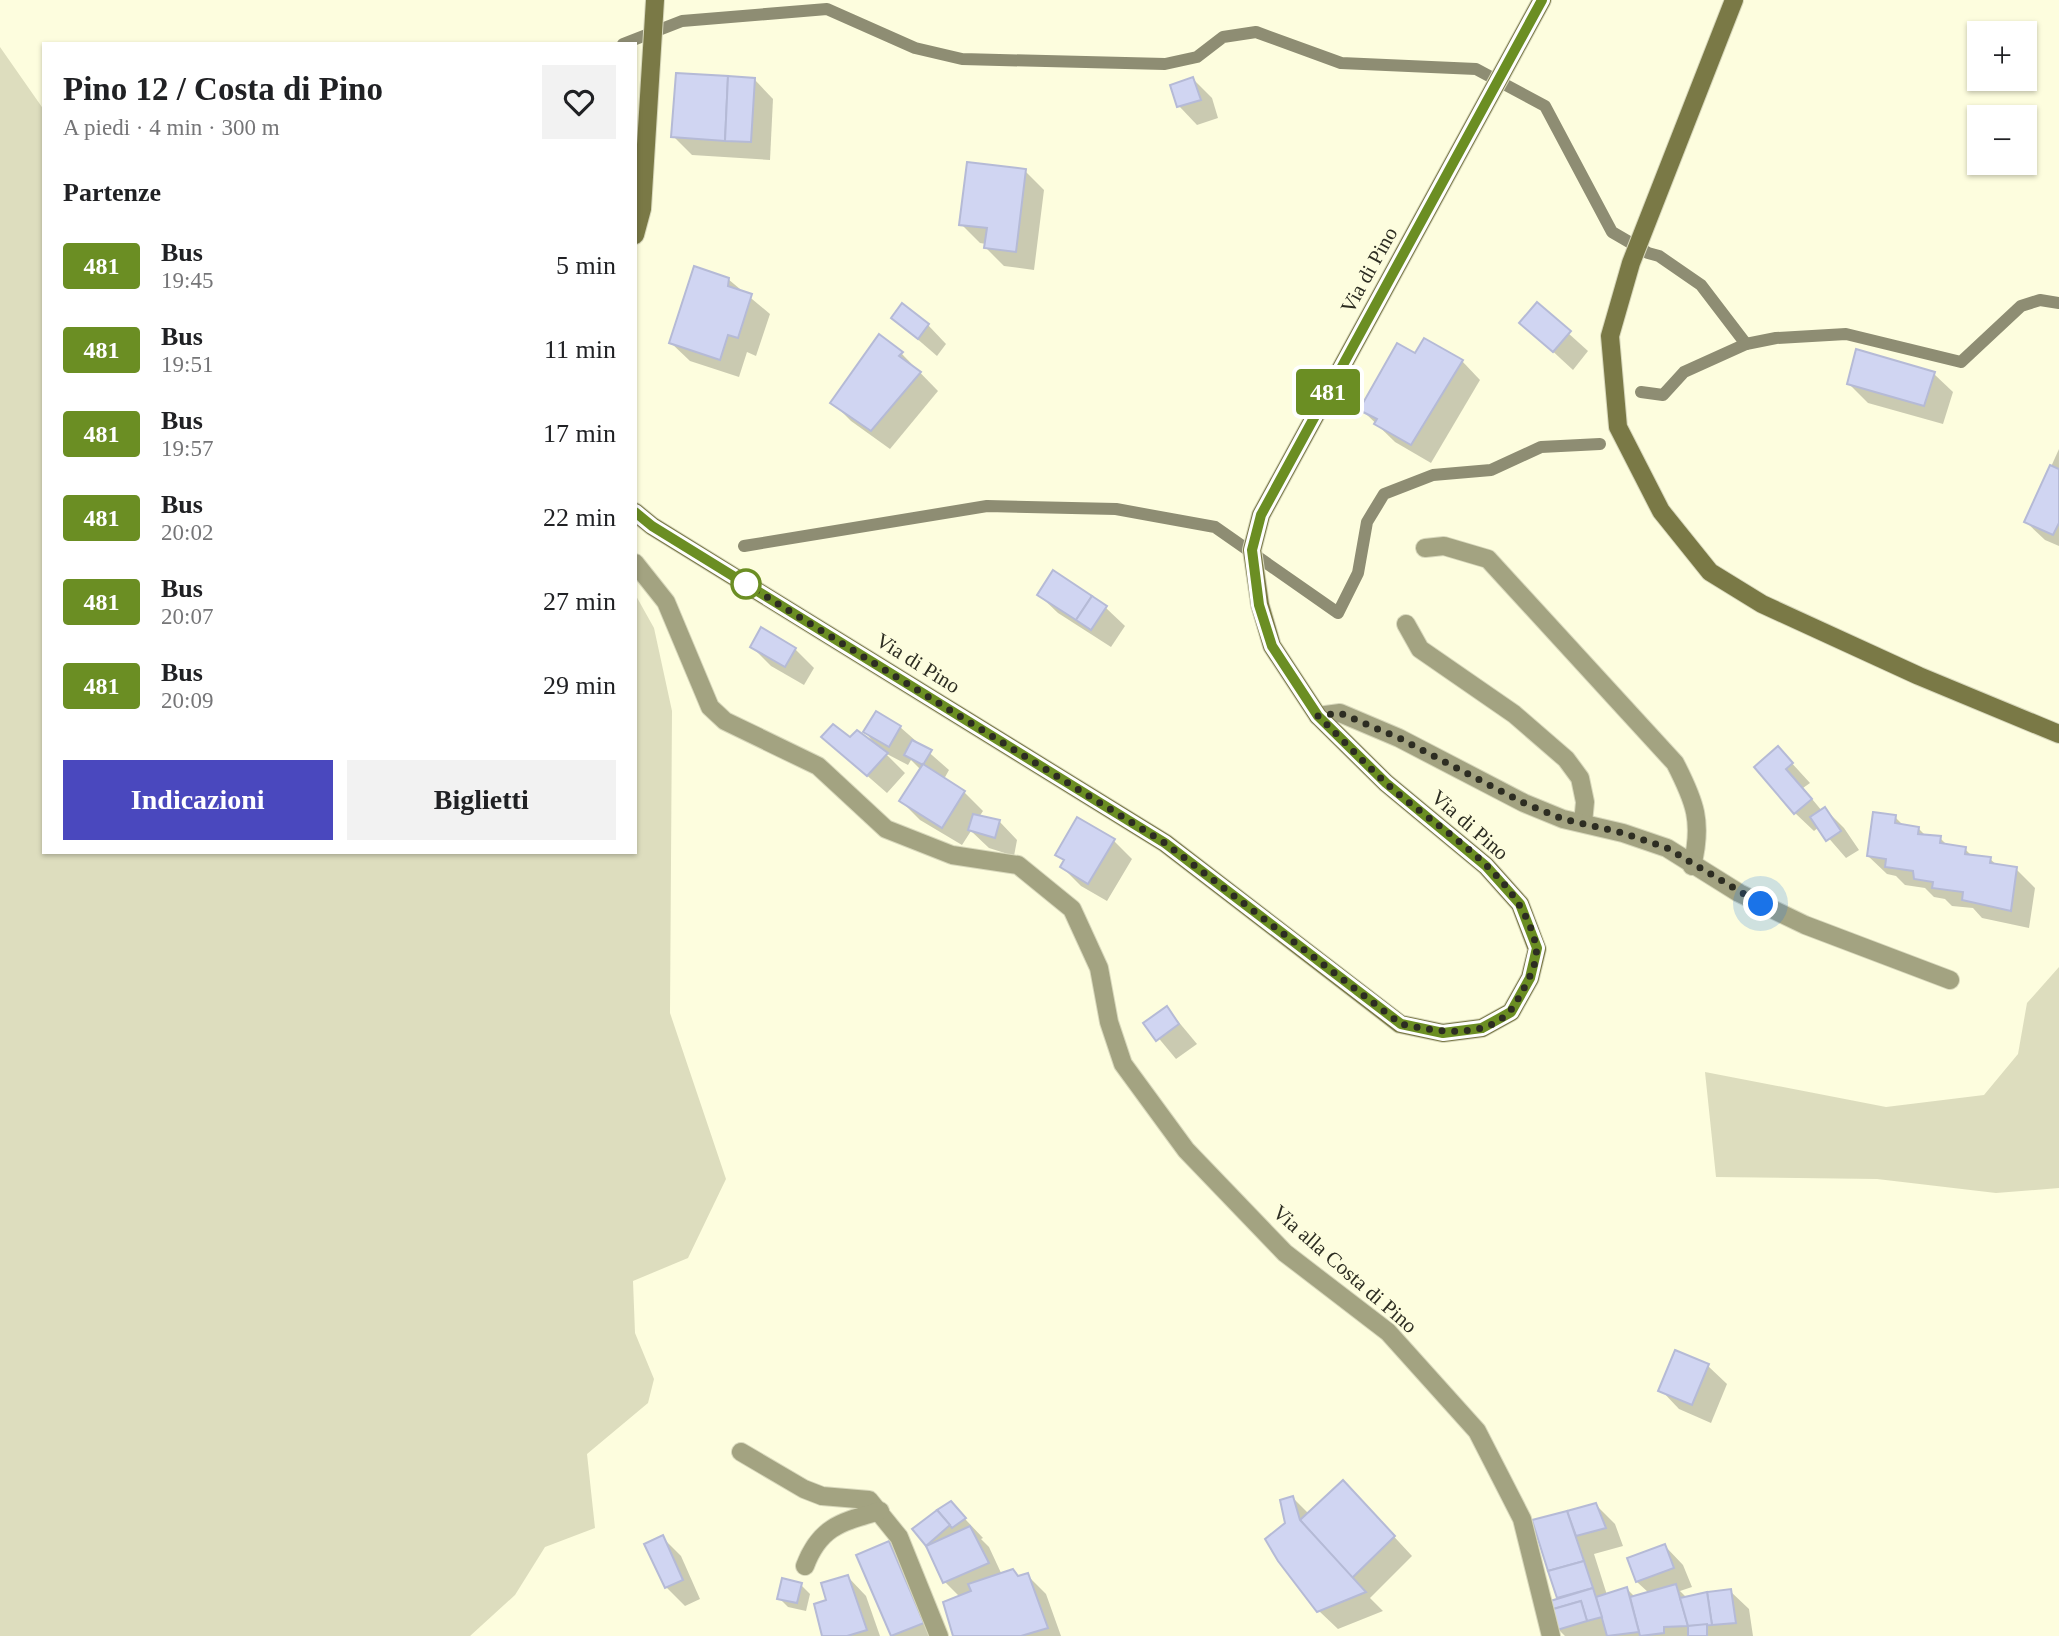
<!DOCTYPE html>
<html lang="it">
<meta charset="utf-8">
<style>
:root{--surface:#fff;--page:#f2f2f2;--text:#202124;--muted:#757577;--accent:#4a48be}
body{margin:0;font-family:"Times New Roman",serif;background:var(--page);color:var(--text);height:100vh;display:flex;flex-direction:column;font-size:26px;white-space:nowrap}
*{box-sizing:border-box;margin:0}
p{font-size:23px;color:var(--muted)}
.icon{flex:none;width:38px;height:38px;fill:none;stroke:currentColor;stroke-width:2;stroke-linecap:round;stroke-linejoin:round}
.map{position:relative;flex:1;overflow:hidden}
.sheet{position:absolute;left:42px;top:42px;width:595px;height:812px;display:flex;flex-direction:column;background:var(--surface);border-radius:0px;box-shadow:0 2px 5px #0004}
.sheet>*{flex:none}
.badge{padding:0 14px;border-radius:5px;font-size:24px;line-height:46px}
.fabs{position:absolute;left:1967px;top:21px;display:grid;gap:14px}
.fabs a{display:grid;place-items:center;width:70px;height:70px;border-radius:0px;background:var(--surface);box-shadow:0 2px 5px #0004;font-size:35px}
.you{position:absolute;width:35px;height:35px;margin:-18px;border:5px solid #fff;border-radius:50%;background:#1a73e8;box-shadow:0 0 0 10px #1a73e833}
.map>.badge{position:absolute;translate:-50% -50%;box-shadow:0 0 0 4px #fff}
h2{padding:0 21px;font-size:26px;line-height:63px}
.round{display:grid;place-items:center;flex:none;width:74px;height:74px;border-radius:0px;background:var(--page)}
.summary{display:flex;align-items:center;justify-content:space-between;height:119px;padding:0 21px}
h1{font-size:33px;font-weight:600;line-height:52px}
.cta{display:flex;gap:14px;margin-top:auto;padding:14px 21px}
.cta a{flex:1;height:80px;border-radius:0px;background:var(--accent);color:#fff;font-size:28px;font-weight:600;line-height:80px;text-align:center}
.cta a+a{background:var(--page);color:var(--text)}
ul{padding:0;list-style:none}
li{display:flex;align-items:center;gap:21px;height:84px;padding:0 21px}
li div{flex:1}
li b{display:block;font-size:26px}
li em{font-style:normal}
li .badge{min-width:77px;font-weight:700;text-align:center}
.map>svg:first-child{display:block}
.green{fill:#ddddbe}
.shadow{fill:#0003}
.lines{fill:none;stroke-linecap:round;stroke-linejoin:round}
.stream{stroke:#8e8d73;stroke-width:12}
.building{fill:#d0d5f2;stroke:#b5bad6;stroke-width:2}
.lane-casing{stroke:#d8d8bc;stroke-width:20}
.street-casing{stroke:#d8d8bc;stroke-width:20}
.secondary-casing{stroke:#d8d8bc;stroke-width:20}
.lane{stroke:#a3a381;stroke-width:18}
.street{stroke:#a3a381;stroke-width:18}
.secondary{stroke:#7a7946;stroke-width:18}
.line-casing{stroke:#fff;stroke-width:16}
.line{stroke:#6b8e23;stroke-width:10}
.walk{stroke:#2d2d22;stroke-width:7;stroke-dasharray:0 12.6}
.stop-dot{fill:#fff;stroke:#6b8e23;stroke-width:3.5}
.labels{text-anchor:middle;stroke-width:5;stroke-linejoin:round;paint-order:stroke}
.street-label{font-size:21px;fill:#2d2d22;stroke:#fdfdde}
</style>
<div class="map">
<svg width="2059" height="1636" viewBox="0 0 2059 1636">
<rect width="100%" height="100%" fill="#fdfdde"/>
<g class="green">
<path d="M 0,47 L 44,110 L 44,852 L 635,852 L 635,594 L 654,628 L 672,711 L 670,1013 L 726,1179 L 688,1258 L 633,1281 L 635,1333 L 654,1379 L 648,1403 L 587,1454 L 595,1528 L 545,1547 L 515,1595 L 470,1636 L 0,1636 Z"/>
<path d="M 2059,967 L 2059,1188 L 1996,1193 L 1877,1179 L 1716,1177 L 1705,1072 L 1886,1107 L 1984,1095 L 2018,1054 L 2027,1003 Z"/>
</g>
<g class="shadow">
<path d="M 1193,79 L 1212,98 L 1218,118 L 1197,125 L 1179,106 Z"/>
<path d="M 755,80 L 773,99 L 770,160 L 692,155 L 673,136 Z"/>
<path d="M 1025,171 L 1044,190 L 1034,270 L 1004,266 L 986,248 L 986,244 L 980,243 L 961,224 Z"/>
<path d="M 728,279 L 770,314 L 756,356 L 747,352 L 739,377 L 690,361 L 671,343 Z"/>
<path d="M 1537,305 L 1588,351 L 1573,370 L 1522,323 Z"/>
<path d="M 893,318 L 928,325 L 946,344 L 937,356 Z"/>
<path d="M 901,353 L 938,391 L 890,449 L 851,421 L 832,402 Z"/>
<path d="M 1416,355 L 1462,361 L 1480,380 L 1431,463 L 1395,442 L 1362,410 Z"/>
<path d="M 1934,374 L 1953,392 L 1943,424 L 1868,403 L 1849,384 Z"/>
<path d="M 2059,449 L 2059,546 L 2045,540 L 2026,522 Z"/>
<path d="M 1054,573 L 1106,608 L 1125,626 L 1111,647 L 1058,613 L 1039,595 Z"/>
<path d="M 752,647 L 795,649 L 814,668 L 804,685 L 771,666 Z"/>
<path d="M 900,727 L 949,770 L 944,779 L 964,792 L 983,811 L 979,817 L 999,821 L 1017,840 L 1014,856 L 989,848 L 971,831 L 962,845 L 920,820 L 901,801 L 921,770 L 911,760 L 908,765 L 885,753 L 905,773 L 887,793 L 823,737 L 850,740 L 879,749 L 865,732 Z"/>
<path d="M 1778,748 L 1810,783 L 1803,788 L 1822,811 L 1825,809 L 1844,828 L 1859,850 L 1846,858 L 1819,827 L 1814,831 L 1795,813 Z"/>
<path d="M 1895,817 L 1904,826 L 1918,828 L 1926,836 L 1940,838 L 1948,846 L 1965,849 L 1972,856 L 1990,859 L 1998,866 L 2016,869 L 2035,888 L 2029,928 L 1982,918 L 1973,908 L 1952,906 L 1945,899 L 1934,897 L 1925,888 L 1905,885 L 1896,876 L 1887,874 L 1868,856 Z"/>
<path d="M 1114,841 L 1132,859 L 1107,901 L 1081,886 L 1062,867 L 1065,862 L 1058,855 Z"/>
<path d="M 1167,1008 L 1197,1044 L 1176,1059 L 1146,1023 Z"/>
<path d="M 1708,1366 L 1727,1384 L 1711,1423 L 1679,1409 L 1661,1390 Z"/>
<path d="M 1293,1498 L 1309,1514 L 1361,1501 L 1412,1556 L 1370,1598 L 1383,1611 L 1338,1629 L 1319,1611 Z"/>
<path d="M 950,1503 L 983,1538 L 981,1539 L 989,1547 L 1002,1575 L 1027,1575 L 1046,1594 L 1061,1636 L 955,1636 L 960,1597 L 945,1582 L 930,1547 L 915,1529 Z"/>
<path d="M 1596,1505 L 1615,1524 L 1623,1546 L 1594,1554 L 1607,1595 L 1627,1589 L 1635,1597 L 1649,1593 L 1637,1582 L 1629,1559 L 1665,1546 L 1683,1565 L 1692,1587 L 1680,1591 L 1688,1599 L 1730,1591 L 1749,1609 L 1753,1636 L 1565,1636 L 1558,1629 L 1559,1599 L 1534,1521 Z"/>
<path d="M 662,1537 L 681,1556 L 700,1599 L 685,1606 L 666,1587 Z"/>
<path d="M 888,1543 L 907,1562 L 939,1636 L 892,1636 L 858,1556 Z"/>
<path d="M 848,1577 L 866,1596 L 880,1636 L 824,1636 L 828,1601 Z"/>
<path d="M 801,1585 L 810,1594 L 806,1611 L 788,1607 L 779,1598 Z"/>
</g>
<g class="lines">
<g class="stream">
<path d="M 623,44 L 682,21 L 827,9 L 915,48 L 962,59 L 1165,64 L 1197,57 L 1223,37 L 1256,32 L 1341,63 L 1476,69 L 1545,106 L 1612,232 L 1648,253 L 1659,256 L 1701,285 L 1746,344"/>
<path d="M 1641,392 L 1663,395 L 1684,372 L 1746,344 L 1776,338 L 1846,334 L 1961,362 L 2021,306 L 2040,300 L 2059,303"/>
<path d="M 744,546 L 987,506 L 1116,509 L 1215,527 L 1338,613 L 1358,573 L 1367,522 L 1384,494 L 1433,475 L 1491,470 L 1541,447 L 1600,444"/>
</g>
</g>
<g class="building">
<path d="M 676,73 L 728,76 L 725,141 L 671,137 Z"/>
<path d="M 728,76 L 755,78 L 751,142 L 725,141 Z"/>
<path d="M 1193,77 L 1201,100 L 1177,107 L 1170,85 Z"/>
<path d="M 967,162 L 1026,169 L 1016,252 L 984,248 L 987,228 L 959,225 Z"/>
<path d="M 694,266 L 729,278 L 728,286 L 752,294 L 738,338 L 728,335 L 720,360 L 669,343 Z"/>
<path d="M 1537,302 L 1571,331 L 1553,352 L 1519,323 Z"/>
<path d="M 902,303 L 929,324 L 918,339 L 891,318 Z"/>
<path d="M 879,334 L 903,352 L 899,356 L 921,372 L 871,431 L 830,403 Z"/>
<path d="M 1424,338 L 1463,360 L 1411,445 L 1374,424 L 1377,419 L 1359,410 L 1397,343 L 1415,353 Z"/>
<path d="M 1856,349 L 1935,372 L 1924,406 L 1847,384 Z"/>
<path d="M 2050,465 L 2059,469 L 2059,523 L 2053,535 L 2024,522 Z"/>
<path d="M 1053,570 L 1092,596 L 1076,620 L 1037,595 Z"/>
<path d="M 1092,596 L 1107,606 L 1091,630 L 1076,620 Z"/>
<path d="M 761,627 L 796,648 L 785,667 L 750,647 Z"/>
<path d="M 876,711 L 901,726 L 889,747 L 863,732 Z"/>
<path d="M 833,724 L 850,737 L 857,730 L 888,753 L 867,776 L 821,737 Z"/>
<path d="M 912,740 L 932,750 L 923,765 L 904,755 Z"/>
<path d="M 1778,746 L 1793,763 L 1786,769 L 1812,799 L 1794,814 L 1754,767 Z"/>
<path d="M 923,764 L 965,791 L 942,828 L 899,801 Z"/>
<path d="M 1825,807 L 1841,831 L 1826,841 L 1810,817 Z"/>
<path d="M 1873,812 L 1896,815 L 1895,823 L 1919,827 L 1918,834 L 1941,836 L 1940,843 L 1966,847 L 1965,854 L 1991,857 L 1990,863 L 2017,867 L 2011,911 L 1962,900 L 1963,892 L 1932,888 L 1933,882 L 1914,879 L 1913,871 L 1885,867 L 1886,859 L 1867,856 Z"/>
<path d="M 973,814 L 1000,820 L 995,838 L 968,830 Z"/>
<path d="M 1077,817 L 1115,839 L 1088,884 L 1060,867 L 1064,860 L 1055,855 Z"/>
<path d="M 1167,1006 L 1179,1024 L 1156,1041 L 1143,1023 Z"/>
<path d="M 1675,1350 L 1709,1364 L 1692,1405 L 1658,1391 Z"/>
<path d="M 1343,1480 L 1395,1536 L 1352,1578 L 1300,1520 Z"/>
<path d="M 1293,1496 L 1300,1520 L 1366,1592 L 1317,1612 L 1278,1561 L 1265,1539 L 1285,1523 L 1280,1500 Z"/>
<path d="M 951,1501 L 966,1518 L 952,1528 L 937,1510 Z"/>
<path d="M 1596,1503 L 1606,1528 L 1576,1536 L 1567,1511 Z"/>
<path d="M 937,1510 L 950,1525 L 926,1546 L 912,1529 Z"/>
<path d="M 1567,1511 L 1584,1561 L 1548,1571 L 1532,1520 Z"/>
<path d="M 970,1526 L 989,1563 L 943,1583 L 926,1546 Z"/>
<path d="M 663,1535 L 683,1580 L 665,1588 L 644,1544 Z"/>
<path d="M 889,1541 L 924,1623 L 891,1636 L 856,1555 Z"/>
<path d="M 1665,1544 L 1674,1568 L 1636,1582 L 1627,1558 Z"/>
<path d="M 1584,1561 L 1593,1588 L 1557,1598 L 1548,1571 Z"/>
<path d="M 1013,1569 L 1018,1576 L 1028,1573 L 1048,1628 L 1021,1636 L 953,1636 L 943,1602 L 971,1591 L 968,1584 Z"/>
<path d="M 848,1575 L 867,1630 L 847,1636 L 822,1636 L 814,1604 L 826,1600 L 821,1583 Z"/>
<path d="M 782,1578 L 802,1583 L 797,1603 L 777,1599 Z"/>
<path d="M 1676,1584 L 1688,1626 L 1664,1627 L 1664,1633 L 1640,1636 L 1630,1597 Z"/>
<path d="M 1627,1587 L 1639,1632 L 1607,1636 L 1596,1597 Z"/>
<path d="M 1593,1588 L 1602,1617 L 1587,1621 L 1581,1601 L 1550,1610 L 1547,1602 Z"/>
<path d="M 1731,1589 L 1736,1623 L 1712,1625 L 1707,1592 Z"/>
<path d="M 1707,1592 L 1712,1625 L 1688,1626 L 1680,1598 Z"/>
<path d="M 1581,1601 L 1587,1621 L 1557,1630 L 1550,1610 Z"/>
<path d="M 1707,1624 L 1707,1636 L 1688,1636 L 1688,1626 Z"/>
</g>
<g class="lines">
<g class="lane-casing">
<g id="lane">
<path d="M 1425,548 L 1444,546 L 1488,559 L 1675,763 C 1695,802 1703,822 1692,866"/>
<path d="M 1406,624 L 1420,649 L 1514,714 L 1566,759 L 1580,778 L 1585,802 L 1583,823"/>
<path d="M 1318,716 L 1340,713 L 1399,738 L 1524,803 L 1563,819 L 1623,833 L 1667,848 L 1739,893 L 1805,925 L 1950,980"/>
</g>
</g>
<g class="street-casing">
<g id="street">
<path d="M 635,563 L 666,602 L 710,707 L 725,721 L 818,766 L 886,829 L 952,855 L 1018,865 L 1072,909 L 1099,968 L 1109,1022 L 1123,1064 L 1186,1150 L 1285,1253 L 1388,1332 L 1477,1431 L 1522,1519 L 1551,1636"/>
<path d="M 741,1452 L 804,1489 L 822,1496 L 869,1500 L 899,1537 L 939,1636"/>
<path d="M 805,1566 C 820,1526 842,1522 880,1511"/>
</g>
</g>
<g class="secondary-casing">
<g id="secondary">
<path d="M 1734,0 L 1631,263 L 1610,336 L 1618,427 L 1661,511 L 1710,572 L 1762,604 L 1919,676 L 2059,734"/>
<path d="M 635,235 L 642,209 L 655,0"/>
<path d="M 635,512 L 652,526 L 1165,843 L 1400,1024 L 1443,1033 L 1482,1028 L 1511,1012 L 1530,978 L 1537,949 L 1520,904 L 1486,866 L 1386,783 L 1318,716 L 1272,646 L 1260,605 L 1252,550 L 1261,515 L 1542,0"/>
</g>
</g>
<use href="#lane" class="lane"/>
<use href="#street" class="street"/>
<use href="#secondary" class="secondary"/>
</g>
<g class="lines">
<g class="line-casing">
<path id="line" d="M 635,512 L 652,526 L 1165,843 L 1401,1024 L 1443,1033 L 1482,1028 L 1511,1012 L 1530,978 L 1537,948 L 1520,904 L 1486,866 L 1386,783 L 1318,716 L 1272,646 L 1259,605 L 1252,550 L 1261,515 L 1542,0"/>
</g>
<use href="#line" class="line"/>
<path class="walk" d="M 746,584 L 1165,843 L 1401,1024 C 1438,1032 1494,1042 1517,1001 C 1525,986 1539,964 1536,946 C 1521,873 1438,830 1387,784 C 1363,762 1341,738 1318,716 L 1340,713 L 1399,738 L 1524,803 L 1563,819 L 1623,833 L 1667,848 L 1761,904"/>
</g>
<circle class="stop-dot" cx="746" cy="584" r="14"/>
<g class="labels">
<g class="street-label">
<text transform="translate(1369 270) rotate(-61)" y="7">Via di Pino</text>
<text transform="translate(918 663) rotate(32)" y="7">Via di Pino</text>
<text transform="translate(1470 825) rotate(41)" y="7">Via di Pino</text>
<text transform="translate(1345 1269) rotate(41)" y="7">Via alla Costa di Pino</text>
</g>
</g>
</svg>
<div class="fabs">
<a>+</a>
<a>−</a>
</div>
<div class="you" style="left:1761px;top:904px"></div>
<b class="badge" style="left:1328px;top:392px;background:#6b8e23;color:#fff">481</b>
<section class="sheet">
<div class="summary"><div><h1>Pino 12 / Costa di Pino</h1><p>A piedi · 4 min · 300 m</p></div><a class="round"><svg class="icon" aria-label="heart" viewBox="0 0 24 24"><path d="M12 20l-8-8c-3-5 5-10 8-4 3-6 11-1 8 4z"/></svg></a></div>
<h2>Partenze</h2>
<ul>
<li><span class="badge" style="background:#6b8e23;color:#fff">481</span><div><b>Bus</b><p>19:45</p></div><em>5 min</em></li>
<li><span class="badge" style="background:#6b8e23;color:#fff">481</span><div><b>Bus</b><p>19:51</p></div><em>11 min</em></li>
<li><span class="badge" style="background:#6b8e23;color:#fff">481</span><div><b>Bus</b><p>19:57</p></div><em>17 min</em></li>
<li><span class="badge" style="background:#6b8e23;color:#fff">481</span><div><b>Bus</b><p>20:02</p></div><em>22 min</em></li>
<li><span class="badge" style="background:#6b8e23;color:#fff">481</span><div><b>Bus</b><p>20:07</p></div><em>27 min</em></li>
<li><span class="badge" style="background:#6b8e23;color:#fff">481</span><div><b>Bus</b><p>20:09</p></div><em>29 min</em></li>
</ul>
<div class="cta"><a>Indicazioni</a><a>Biglietti</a></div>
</section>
</div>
